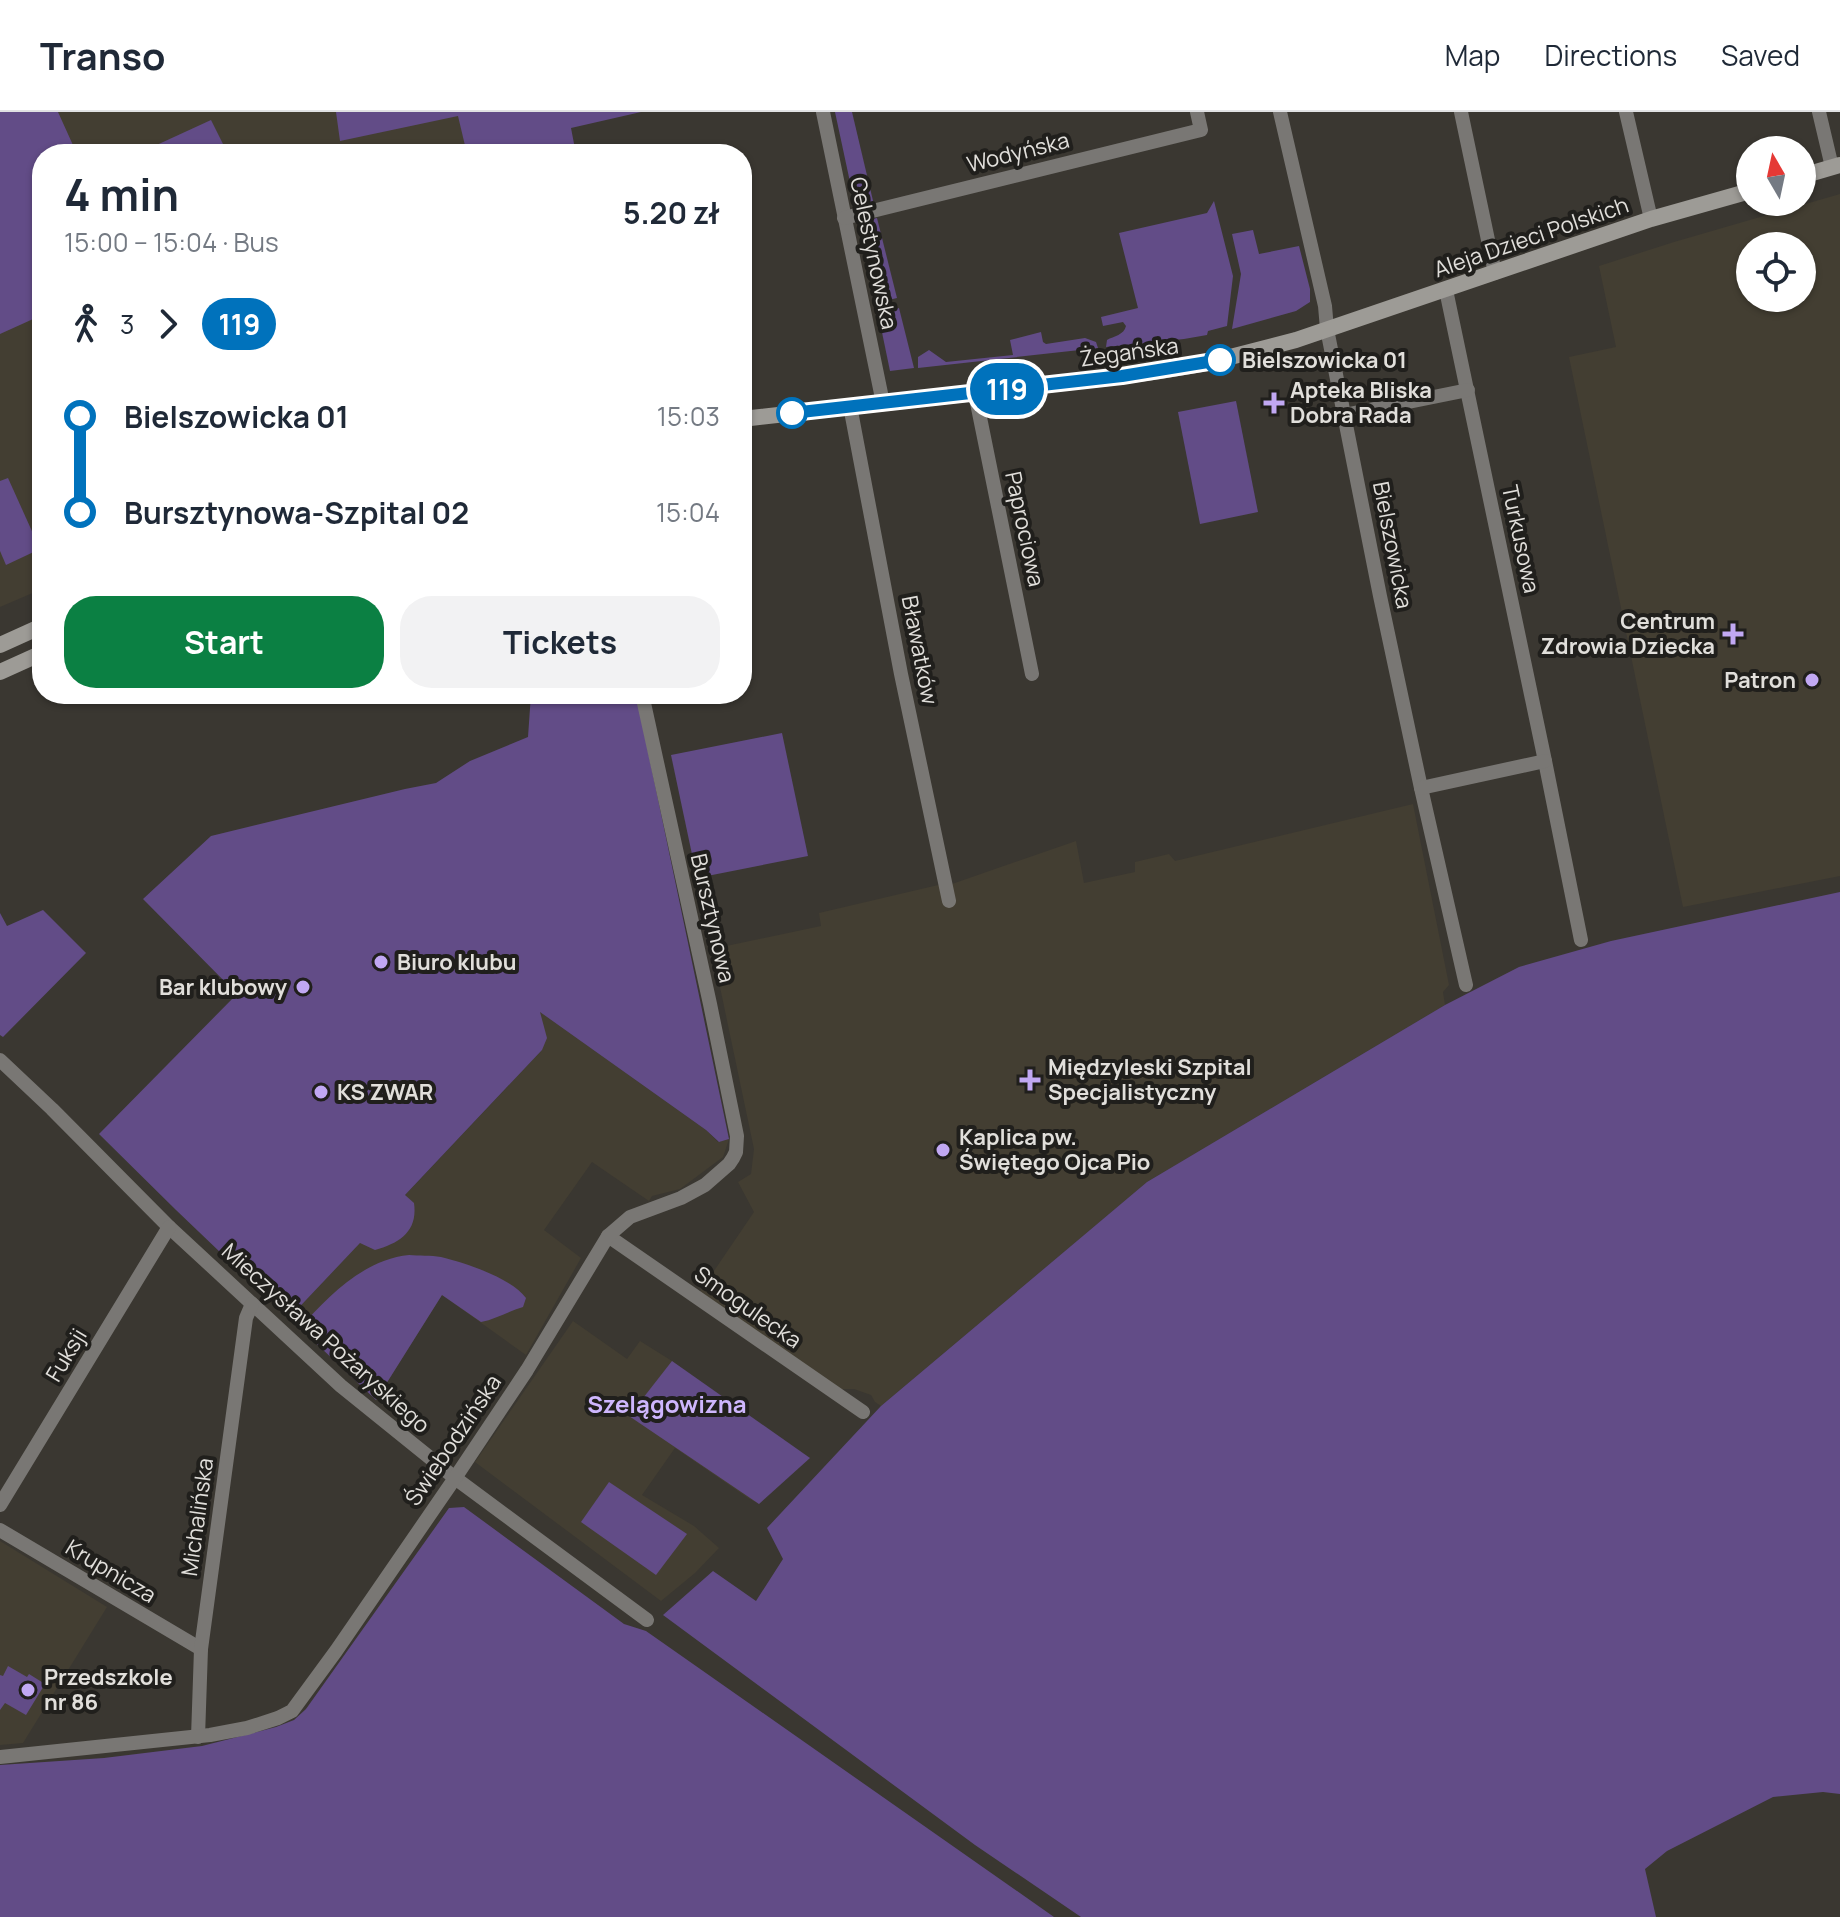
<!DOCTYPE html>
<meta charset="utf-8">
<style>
:root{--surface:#fff;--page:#f2f2f3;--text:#1f2937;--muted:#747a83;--line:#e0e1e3;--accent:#0b8043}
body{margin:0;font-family:Manrope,sans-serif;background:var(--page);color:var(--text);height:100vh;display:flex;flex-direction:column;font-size:30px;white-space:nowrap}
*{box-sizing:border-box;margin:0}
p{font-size:26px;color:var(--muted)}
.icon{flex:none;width:44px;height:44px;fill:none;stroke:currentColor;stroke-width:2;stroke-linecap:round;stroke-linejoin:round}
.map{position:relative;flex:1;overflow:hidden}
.details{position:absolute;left:32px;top:32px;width:720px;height:560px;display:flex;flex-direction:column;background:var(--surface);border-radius:32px;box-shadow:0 2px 6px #0004}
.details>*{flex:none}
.badge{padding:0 16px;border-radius:26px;font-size:28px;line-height:52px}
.needle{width:52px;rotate:351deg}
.fabs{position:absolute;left:1736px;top:24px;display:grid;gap:16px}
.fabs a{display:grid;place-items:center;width:80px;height:80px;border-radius:50%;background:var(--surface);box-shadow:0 2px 6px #0004;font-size:40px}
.map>.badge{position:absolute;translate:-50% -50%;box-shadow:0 0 0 4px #fff}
.legs{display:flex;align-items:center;gap:12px;height:88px;padding:0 32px;font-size:26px}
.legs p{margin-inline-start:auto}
.headline{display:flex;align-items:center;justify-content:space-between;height:136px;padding:0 32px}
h1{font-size:44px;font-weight:700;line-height:60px}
.primary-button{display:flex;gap:16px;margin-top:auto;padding:16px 32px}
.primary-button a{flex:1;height:92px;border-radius:32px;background:var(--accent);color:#fff;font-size:32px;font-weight:700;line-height:92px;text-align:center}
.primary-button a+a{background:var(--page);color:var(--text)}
ul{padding:0 32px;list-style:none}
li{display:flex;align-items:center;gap:28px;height:96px;font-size:30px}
li i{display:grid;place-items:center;width:12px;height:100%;margin:0 10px;background:currentColor}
li i::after{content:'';width:20px;height:20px;margin:-10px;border:6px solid;border-radius:50%;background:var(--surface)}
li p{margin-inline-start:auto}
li:first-child i{background:linear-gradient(#0000 50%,currentColor 0)}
li:last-child i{background:linear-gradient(currentColor 50%,#0000 0)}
header{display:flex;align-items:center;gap:48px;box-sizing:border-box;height:112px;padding:0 40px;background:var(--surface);border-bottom:2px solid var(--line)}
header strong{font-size:38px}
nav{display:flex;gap:44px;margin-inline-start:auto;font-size:28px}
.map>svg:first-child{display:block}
.built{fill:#433e32;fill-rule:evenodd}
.green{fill:#624c87}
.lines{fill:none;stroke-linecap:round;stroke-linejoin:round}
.street{stroke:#797774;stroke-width:14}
.secondary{stroke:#9d9b96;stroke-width:16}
.line-1-casing{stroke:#fff;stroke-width:18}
.line-1{stroke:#0072bc;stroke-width:12}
.stop-1-dot{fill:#fff;stroke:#0072bc;stroke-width:4}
.poi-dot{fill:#c1a8f3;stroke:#201f1c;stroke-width:3}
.labels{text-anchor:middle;stroke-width:8;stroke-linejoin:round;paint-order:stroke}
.street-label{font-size:22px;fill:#e1dfdb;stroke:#201f1c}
.stop-label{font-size:22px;font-weight:bold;fill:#e1dfdb;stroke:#201f1c;text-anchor:start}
.poi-label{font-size:22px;font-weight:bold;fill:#e1dfdb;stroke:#201f1c;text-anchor:start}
.neighbourhood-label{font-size:24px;font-weight:bold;fill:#ceb6fd;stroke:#201f1c}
</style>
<header>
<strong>Transo</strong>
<nav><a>Map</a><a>Directions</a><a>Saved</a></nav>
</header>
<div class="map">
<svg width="1840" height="1805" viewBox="0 0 1840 1805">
<rect width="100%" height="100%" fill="#3a3731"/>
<g class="built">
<path d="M 0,0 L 476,0 L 459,4 L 467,42 L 42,42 L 42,477 L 0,495 Z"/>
<path d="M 1840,82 L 1840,764 L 1683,795 L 1569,245 L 1616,235 L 1599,154 L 1674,130 ZM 1750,134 L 1802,134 L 1802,186 L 1750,186 Z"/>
<path d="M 1413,692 L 1449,873 L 1443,880 L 1445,893 L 1147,1070 L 881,1294 L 875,1290 L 871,1283 L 854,1277 L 838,1277 L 699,1181 L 754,1100 L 738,1070 L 751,1062 L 754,1037 L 712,837 L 821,814 L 819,801 L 951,770 L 952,772 L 1076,729 L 1084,771 L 1135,760 L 1135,750 L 1169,742 L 1175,749 Z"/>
<path d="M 539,899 L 706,1018 L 718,1030 L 729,1027 L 723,1045 L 680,1077 L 652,1084 L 649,1089 L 592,1050 L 544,1118 L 581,1146 L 526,1243 L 442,1183 L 376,1288 L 289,1206 L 542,938 Z"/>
<path d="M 573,1209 L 627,1247 L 640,1229 L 672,1249 L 725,1288 L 762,1388 L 759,1392 L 748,1386 L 675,1336 L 642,1383 L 694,1414 L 719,1436 L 695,1461 L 661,1489 L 475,1350 Z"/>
<path d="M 0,1429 L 107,1495 L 23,1631 L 0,1633 Z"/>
</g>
<g class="green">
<path d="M 0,0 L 58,0 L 77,42 L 42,42 L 42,203 L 0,222 Z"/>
<path d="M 336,0 L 641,0 L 571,16 L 576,42 L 467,42 L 458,4 L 340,29 Z"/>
<path d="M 835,0 L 852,0 L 874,93 L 856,98 Z"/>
<path d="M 211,8 L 228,42 L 137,42 Z"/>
<path d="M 1214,89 L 1233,164 L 1227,214 L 1208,219 L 1207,223 L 1184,227 L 1106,235 L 1107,228 C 1114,224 1124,223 1126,214 L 1123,210 L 1103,214 L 1101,205 L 1138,196 L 1119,121 L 1207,101 Z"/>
<path d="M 877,106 L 897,186 L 876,191 L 859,113 L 868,108 Z"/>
<path d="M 1253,118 L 1259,142 L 1299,134 L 1310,177 L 1310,190 L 1296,199 L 1232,217 L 1241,162 L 1232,122 Z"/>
<path d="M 899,196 L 914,256 L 890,259 L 878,201 Z"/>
<path d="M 1041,220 L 1043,230 L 1046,232 L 1085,226 L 1096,230 L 1098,236 L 918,256 L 918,245 L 929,238 L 946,250 L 1013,243 L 1010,228 Z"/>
<path d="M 1236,289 L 1258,400 L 1200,412 L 1178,300 Z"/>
<path d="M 8,366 L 40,437 L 6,453 L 0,439 L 0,369 Z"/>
<path d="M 531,582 L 636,582 L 729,1027 L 719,1030 L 706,1018 L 540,900 L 547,926 L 542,938 L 405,1083 L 414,1091 C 418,1119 400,1131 375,1138 L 360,1131 L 289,1206 L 176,1098 L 99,1022 L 237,882 L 143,787 L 211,724 L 405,677 L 436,671 L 470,649 L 528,625 Z"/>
<path d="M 782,621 L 808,744 L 697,766 L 671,643 Z"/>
<path d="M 1840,780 L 1840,1682 L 1823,1680 L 1773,1685 L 1667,1739 L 1645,1757 L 1656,1805 L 1081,1805 L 975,1733 L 663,1503 L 713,1459 L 756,1489 L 783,1447 L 767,1416 L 881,1294 L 1147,1070 L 1445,893 L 1519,855 L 1611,829 Z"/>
<path d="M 43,798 L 86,841 L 3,925 L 0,923 L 0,801 L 7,814 Z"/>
<path d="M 409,1143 C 419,1144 431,1143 441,1145 C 466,1151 511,1166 526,1186 L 523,1195 C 509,1199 496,1207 481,1210 L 442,1183 L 376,1288 L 300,1216 C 328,1184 365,1147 409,1143 Z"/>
<path d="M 672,1249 L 810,1346 L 759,1392 L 629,1304 Z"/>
<path d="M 609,1370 L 687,1422 L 656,1463 L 581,1410 Z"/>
<path d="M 464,1395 L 624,1512 L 646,1519 L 1054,1805 L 0,1805 L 0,1653 L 104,1646 L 202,1634 L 276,1615 L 294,1608 L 306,1597 L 449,1396 Z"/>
<path d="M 8,1554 L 27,1565 L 29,1562 L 45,1572 L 26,1603 L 5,1591 L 0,1598 L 0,1563 L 3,1564 Z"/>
</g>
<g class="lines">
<g class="street">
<path d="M 823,0 L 883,291"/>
<path d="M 1280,0 L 1325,194 L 1327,217 L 1380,484 L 1421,676 L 1466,873"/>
<path d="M 1461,0 L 1495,161"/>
<path d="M 1626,0 L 1651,107"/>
<path d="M 1819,0 L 1832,55"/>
<path d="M 844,106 L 1201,18 L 1197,0"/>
<path d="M 1446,178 L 1545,649 L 1581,828"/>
<path d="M 975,281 L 1032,562"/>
<path d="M 850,294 L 901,562 L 949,789"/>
<path d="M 1344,303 L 1468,278"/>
<path d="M 1421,676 L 1545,649"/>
<path d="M 0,948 L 52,997 L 169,1115 L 341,1274 L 455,1366 L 647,1508"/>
<path d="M 608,1124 L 863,1300"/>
<path d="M 0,1393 L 169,1115"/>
<path d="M 0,1418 L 201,1537"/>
<path d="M 198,1625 L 201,1537 L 246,1206 L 252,1192"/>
<path d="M 0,1645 L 210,1623 L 247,1616 L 278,1606 L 292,1599 L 336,1539 L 455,1366 L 527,1258 L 608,1124 L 630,1105 L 681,1086 L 705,1073 L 729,1052 L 733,1046 L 736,1040 L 737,1024 L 710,892 L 642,582"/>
</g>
<g class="secondary">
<path d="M 1802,64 L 1840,53"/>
<path d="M 742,307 L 1108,266 L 1160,259 L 1207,251 L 1296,228 L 1651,107 L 1750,79"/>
<path d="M 0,533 L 42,514"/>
<path d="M 0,560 L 42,541"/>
</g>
</g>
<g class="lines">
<g class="line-1-casing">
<path id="line-1" d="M 792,301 L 1122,264 L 1220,248"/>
</g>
<use href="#line-1" class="line-1"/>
</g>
<g class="stop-1-dot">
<circle cx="1220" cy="248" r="14"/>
<circle cx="792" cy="301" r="14"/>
</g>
<g class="poi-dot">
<path d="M1270 279h8v8h8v8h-8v8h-8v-8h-8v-8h8z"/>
<path d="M1729 510h8v8h8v8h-8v8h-8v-8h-8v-8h8z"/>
<circle cx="1812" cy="568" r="8"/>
<circle cx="381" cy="850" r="8"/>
<circle cx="303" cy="875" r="8"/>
<path d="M1026 956h8v8h8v8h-8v8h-8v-8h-8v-8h8z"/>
<circle cx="321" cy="980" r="8"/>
<circle cx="943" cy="1038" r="8"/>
<circle cx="28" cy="1578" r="8"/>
</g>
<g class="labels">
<g class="street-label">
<text transform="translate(1018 40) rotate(-14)" y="8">Wodyńska</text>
<text transform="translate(1531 125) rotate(-19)" y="8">Aleja Dzieci Polskich</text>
<text transform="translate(874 141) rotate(78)" y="8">Celestynowska</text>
<text transform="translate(1129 240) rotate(-8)" y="8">Żegańska</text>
<text transform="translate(1025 417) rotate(78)" y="8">Paprociowa</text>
<text transform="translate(1521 427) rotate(78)" y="8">Turkusowa</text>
<text transform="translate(1393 433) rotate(79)" y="8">Bielszowicka</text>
<text transform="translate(920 538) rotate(79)" y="8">Bławatków</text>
<text transform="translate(713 806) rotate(77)" y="8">Bursztynowa</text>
<text transform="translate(748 1195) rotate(35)" y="8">Smogulecka</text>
<text transform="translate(326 1226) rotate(42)" y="8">Mieczysława Pożaryskiego</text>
<text transform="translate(66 1243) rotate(-59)" y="8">Fuksji</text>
<text transform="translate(453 1328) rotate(-56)" y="8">Świebodzińska</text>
<text transform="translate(197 1405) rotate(-82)" y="8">Michalińska</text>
<text transform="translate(111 1459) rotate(31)" y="8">Krupnicza</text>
</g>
<g class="stop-label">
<text x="1242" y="256">Bielszowicka 01</text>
</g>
<g class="poi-label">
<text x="1290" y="286">Apteka Bliska<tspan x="1290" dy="25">Dobra Rada</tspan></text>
<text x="1715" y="517" text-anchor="end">Centrum<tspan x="1715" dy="25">Zdrowia Dziecka</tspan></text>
<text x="1796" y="576" text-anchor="end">Patron</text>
<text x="397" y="858">Biuro klubu</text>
<text x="287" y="883" text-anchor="end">Bar klubowy</text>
<text x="1048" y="963">Międzyleski Szpital<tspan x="1048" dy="25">Specjalistyczny</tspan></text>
<text x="337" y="988">KS ZWAR</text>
<text x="959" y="1033">Kaplica pw.<tspan x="959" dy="25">Świętego Ojca Pio</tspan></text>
<text x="44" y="1573">Przedszkole<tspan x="44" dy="25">nr 86</tspan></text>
</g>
<g class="neighbourhood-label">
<text x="667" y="1301">Szelągowizna</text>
</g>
</g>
</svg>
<div class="fabs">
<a><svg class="needle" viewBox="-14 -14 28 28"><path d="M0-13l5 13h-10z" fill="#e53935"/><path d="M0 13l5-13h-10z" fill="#747a83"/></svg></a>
<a><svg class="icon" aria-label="locate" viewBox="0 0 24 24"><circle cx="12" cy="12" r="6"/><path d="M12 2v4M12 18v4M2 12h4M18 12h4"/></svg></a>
</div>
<b class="badge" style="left:1007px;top:277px;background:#0072bc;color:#fff">119</b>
<section class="details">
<div class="headline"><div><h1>4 min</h1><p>15:00 – 15:04 · Bus</p></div><b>5.20 zł</b></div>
<div class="legs"><svg class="icon" aria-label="walk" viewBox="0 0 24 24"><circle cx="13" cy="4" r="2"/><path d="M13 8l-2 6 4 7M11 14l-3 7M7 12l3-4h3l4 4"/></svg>3<svg class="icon" aria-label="forward" viewBox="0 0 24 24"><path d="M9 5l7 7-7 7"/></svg><b class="badge" style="background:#0072bc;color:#fff">119</b></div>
<ul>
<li><i style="color:#0072bc"></i><b>Bielszowicka 01</b><p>15:03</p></li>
<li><i style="color:#0072bc"></i><b>Bursztynowa-Szpital 02</b><p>15:04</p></li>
</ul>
<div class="primary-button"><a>Start</a><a>Tickets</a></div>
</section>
</div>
